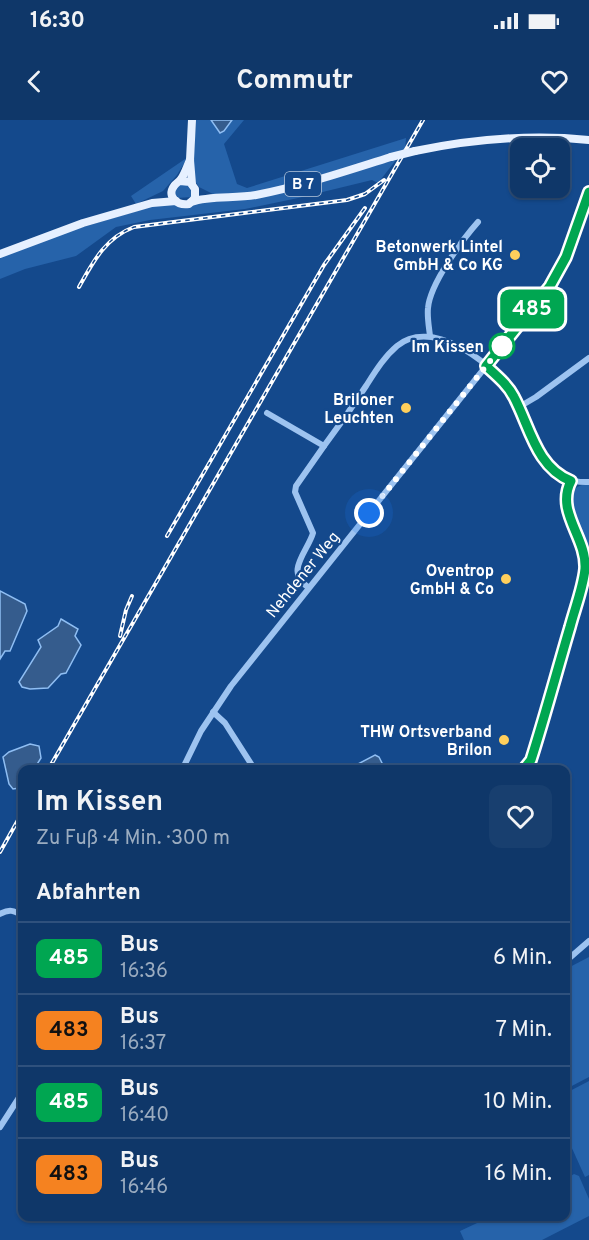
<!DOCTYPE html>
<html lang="de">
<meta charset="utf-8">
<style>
:root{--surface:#0f3769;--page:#183f6f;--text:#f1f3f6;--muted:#9bacc0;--line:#2f517d}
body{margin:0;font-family:Overpass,sans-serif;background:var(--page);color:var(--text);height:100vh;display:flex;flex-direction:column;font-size:22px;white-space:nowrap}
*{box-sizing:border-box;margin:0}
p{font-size:20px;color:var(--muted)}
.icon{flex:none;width:33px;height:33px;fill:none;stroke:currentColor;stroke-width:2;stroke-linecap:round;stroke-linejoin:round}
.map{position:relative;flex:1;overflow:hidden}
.sheet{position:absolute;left:18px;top:645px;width:552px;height:456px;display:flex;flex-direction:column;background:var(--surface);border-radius:12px;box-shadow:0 2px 4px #0004,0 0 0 2px var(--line)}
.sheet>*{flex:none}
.badge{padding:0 12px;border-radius:9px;font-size:21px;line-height:39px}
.buttons{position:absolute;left:510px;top:18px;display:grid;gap:12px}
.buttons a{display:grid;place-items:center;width:60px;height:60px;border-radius:12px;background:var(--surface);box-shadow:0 2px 4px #0004,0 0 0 2px var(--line);font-size:30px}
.you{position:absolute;width:30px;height:30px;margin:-15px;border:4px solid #fff;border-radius:50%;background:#1a73e8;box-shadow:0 0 0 9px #1a73e833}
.map>.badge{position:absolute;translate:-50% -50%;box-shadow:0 0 0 3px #fff}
h2{padding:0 18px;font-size:22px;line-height:54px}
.round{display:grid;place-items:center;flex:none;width:63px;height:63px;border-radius:12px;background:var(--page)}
.head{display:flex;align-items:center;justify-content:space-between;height:102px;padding:0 18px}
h1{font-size:28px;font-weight:700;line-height:45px}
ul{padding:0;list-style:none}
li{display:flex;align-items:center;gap:18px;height:72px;padding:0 18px;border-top:2px solid var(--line)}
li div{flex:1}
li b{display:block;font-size:22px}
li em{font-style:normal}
li .badge{min-width:66px;font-weight:700;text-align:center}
.status{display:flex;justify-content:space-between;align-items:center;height:42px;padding:0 30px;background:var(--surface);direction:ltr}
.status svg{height:16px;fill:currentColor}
header{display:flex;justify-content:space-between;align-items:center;height:78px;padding:0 18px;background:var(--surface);font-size:27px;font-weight:700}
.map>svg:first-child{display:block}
.green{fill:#2663aa}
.water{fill:#355c8d;stroke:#8fbef3;stroke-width:1.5}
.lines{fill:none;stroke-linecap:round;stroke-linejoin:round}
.minor{stroke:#9dc3f0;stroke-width:6}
.major{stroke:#e6f0ff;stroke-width:8}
.rail-casing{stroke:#fff;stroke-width:4}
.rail{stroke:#14498c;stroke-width:1.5;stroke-dasharray:4.5;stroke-linecap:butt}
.major-bridge{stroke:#e6f0ff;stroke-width:8}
.line-casing{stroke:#fff;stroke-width:14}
.line{stroke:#00a651;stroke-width:9}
.walk{stroke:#fff;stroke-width:6;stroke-dasharray:0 10.8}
.poi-dot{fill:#ffcf5c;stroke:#14498c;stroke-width:2}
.stop-dot{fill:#fff;stroke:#00a651;stroke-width:3}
.labels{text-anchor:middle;stroke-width:4.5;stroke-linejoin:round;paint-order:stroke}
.shield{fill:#14498c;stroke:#b8c8dc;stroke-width:1.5}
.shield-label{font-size:15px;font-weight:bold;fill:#fff}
.poi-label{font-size:16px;font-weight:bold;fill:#fff;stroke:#14498c;text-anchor:end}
.stop-label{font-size:16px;font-weight:bold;fill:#fff;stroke:#14498c;text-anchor:end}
.street-label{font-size:16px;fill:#fff;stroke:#14498c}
</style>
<div class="status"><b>16:30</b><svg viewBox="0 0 49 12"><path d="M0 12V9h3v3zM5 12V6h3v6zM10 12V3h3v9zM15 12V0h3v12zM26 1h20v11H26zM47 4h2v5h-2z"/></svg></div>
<header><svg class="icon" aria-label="back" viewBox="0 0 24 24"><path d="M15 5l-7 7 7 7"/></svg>Commutr<svg class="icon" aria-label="heart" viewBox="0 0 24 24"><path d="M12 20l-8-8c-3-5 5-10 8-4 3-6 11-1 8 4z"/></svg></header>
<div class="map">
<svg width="589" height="1120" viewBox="0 0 589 1120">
<rect width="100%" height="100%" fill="#14498c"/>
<g class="green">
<path d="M 196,0 L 211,0 L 220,13 L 232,0 L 244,0 L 224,24 L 237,64 L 247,68 L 406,18 L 405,31 L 274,68 L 239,75 L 217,76 L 199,67 L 195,61 L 193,48 Z"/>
<path d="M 188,37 L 177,55 L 163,71 L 136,84 L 131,76 Z"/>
<path d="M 396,40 L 378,63 L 372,60 L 298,78 L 245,89 L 150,100 L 116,107 L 76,136 L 25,149 L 0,159 L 0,136 L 70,111 L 157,85 L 240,80 Z"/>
<path d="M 181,64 L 188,65 L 193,71 L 192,77 L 177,78 L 175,76 L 175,69 Z"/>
<path d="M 582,365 L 589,365 L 589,429 C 583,416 558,371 582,365 Z"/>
<path d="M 589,837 L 589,957 L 566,969 L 566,849 Z"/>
<path d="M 589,961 L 589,1055 L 585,1057 L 566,1015 L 566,973 Z"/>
<path d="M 574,1054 L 579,1056 L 589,1079 L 589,1096 L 542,1120 L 464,1120 L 460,1111 L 490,1097 L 566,1096 L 566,1059 Z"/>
</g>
<g class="water">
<path d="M 211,0 L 232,0 L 224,11 L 220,13 Z"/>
<path d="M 0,471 L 25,484 L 27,491 L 10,531 L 5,531 L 0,539 Z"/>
<path d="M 61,499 L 78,509 L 75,516 L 81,525 L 66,553 L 61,554 L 48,568 L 30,569 L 22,567 L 19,562 L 41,527 L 38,520 L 58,506 Z"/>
<path d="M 30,624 L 39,626 L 41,638 L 34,649 L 22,650 L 22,662 L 19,668 L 13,669 L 9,664 L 3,637 L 9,632 Z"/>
<path d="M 375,635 L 379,637 L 385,649 L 358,649 L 358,644 Z"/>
</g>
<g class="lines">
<g class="minor">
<path d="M 430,216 C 429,207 427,197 428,188 C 430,164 462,120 478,102"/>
<path d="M 519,287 L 536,277 L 589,238"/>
<path d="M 267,293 L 324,326 C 339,306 353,286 366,266 C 375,252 384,237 397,226 C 431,198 488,240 509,269 C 533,302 535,365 589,362"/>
<path d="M 308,467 C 284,452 308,431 313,413 L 295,372 L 296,366 L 324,326"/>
<path d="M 213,592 L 225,603 L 255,650"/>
<path d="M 182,650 L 201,611 L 231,566 L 550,166 L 566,137 L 589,72"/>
<path d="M 523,650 L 529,643 L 536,624 L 584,456 C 585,450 586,444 585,437 C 580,410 557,389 571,361"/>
<path d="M 0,794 C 9,789 14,790 22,796"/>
<path d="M 566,841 L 589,821"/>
<path d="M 0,1007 L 22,973"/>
</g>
<g class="major">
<path d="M 192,0 L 190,40 L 192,64"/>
<path d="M 415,31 C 473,19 531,14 589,20"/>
<path d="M 180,61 L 190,62 L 195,69 L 195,78 L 189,84 C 178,86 166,77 174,66 C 176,63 179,62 181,59 C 185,54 187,46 190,40"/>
<path d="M 191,82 C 211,75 235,79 256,75 C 302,66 346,51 391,37"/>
<path d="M 0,134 L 83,103 L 152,83 L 176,81"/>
</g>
<g class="rail-casing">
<g id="rail">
<path d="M 79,167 C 93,142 105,118 134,107 L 347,80 L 365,74 L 384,60"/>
<path d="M 167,416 L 324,145 L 365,88"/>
<path d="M 120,516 L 126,490 L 132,476"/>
<path d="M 48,650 L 423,0"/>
<path d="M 0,732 L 22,693"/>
</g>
</g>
<use href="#rail" class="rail"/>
<path class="major-bridge" d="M 391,37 L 415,31"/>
</g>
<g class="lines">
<g class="line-casing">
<path id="line" d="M 523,650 L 531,640 C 545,596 557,551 570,507 C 575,488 583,468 585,449 C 587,417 555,392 571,361 C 536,347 530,307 514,277 C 508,265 497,256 486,246 L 550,166 L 566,137 L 589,72"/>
</g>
<use href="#line" class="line"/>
<path class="walk" d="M 369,393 L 502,226"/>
</g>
<g class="poi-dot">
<circle cx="515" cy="135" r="6"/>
<circle cx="406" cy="288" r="6"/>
<circle cx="506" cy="459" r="6"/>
<circle cx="504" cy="620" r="6"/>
</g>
<circle class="stop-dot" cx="502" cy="226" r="12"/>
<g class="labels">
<rect class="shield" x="285" y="52" width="36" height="24" rx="4.5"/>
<g class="shield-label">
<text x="303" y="69">B 7</text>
</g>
<g class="poi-label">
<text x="503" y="132">Betonwerk Lintel<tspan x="503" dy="18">GmbH &amp; Co KG</tspan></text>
<text x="394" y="285">Briloner<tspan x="394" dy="18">Leuchten</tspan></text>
<text x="494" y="456">Oventrop<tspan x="494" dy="18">GmbH &amp; Co</tspan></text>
<text x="492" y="617">THW Ortsverband<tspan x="492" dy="18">Brilon</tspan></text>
</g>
<g class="stop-label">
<text x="484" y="232">Im Kissen</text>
</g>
<g class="street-label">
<text transform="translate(302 454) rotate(-51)" y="6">Nehdener Weg</text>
</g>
</g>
</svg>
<div class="buttons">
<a><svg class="icon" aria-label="locate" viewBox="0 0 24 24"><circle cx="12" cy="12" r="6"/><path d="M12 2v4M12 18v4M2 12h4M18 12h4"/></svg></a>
</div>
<div class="you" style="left:369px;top:393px"></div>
<b class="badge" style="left:532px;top:189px;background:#00a651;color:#fff">485</b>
<section class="sheet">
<div class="head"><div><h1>Im Kissen</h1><p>Zu Fuß · 4 Min. · 300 m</p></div><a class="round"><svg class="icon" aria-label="heart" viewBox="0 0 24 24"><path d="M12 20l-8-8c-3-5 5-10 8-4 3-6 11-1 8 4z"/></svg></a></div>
<h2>Abfahrten</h2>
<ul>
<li><span class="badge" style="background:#00a651;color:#fff">485</span><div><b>Bus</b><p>16:36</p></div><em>6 Min.</em></li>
<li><span class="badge" style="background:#f58220;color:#111">483</span><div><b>Bus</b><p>16:37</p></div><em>7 Min.</em></li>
<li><span class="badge" style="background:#00a651;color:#fff">485</span><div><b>Bus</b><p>16:40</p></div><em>10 Min.</em></li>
<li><span class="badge" style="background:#f58220;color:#111">483</span><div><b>Bus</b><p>16:46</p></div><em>16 Min.</em></li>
</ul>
</section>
</div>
